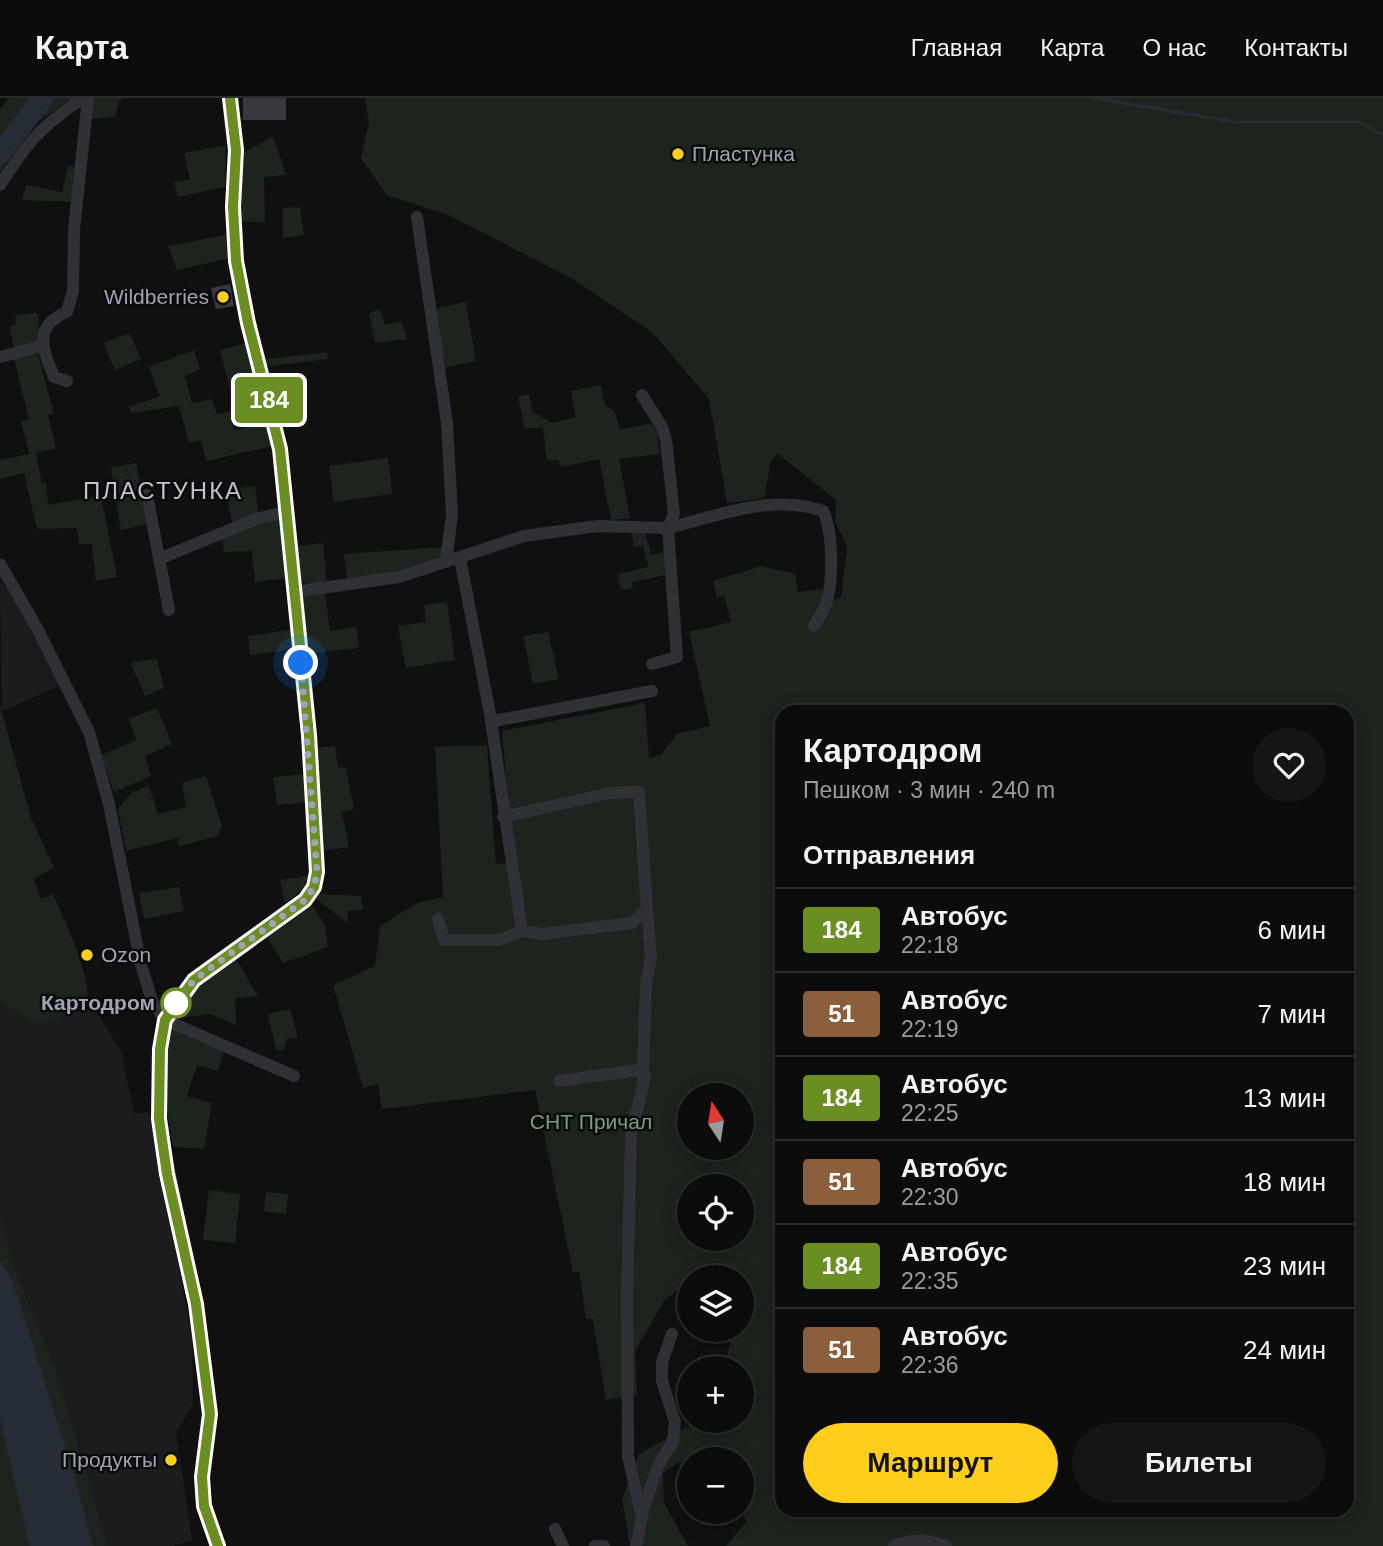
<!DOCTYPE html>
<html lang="ru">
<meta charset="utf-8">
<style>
:root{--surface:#0c0c0d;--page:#151516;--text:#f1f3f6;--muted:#9a9b9d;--line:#2c2c2e;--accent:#fece1a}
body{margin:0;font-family:Arial,sans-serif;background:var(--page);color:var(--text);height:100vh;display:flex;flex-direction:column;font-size:26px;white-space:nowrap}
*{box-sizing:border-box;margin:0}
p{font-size:23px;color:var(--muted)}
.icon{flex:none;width:38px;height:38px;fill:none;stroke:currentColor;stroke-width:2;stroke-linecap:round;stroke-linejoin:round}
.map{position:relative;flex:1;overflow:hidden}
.drawer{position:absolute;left:775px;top:607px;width:579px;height:812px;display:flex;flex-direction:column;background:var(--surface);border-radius:21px;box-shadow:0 4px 18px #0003,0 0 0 2px var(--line)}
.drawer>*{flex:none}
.badge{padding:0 14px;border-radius:5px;font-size:24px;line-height:46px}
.needle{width:46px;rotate:348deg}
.buttons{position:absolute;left:677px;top:985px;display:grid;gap:14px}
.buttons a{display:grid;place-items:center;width:77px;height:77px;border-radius:50%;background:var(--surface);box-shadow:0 4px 18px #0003,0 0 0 2px var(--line);font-size:35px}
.you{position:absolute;width:35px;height:35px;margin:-18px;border:5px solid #fff;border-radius:50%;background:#1a73e8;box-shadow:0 0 0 10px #1a73e833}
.map>.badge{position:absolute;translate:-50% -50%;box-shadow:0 0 0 4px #fff}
h2{padding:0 28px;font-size:26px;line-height:63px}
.round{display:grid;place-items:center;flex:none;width:74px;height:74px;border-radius:37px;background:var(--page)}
.overview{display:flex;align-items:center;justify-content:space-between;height:119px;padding:0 28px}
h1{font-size:33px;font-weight:800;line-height:52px}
.action{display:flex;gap:14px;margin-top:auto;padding:14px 28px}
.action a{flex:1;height:80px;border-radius:42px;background:var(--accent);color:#111;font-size:28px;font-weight:800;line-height:80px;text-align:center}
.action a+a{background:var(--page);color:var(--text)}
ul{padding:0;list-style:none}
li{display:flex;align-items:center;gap:21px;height:84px;padding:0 28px;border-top:2px solid var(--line)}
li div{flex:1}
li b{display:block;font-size:26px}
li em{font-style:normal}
li .badge{min-width:77px;font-weight:700;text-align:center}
header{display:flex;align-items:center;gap:42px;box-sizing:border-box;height:98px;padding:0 35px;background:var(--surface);border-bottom:2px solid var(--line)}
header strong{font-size:33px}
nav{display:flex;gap:38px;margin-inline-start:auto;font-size:24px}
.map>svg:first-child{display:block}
.built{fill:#1c1c1e}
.green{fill:#1c241d;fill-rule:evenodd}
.water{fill:#252c35}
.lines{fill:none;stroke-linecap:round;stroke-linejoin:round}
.stream{stroke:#252c35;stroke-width:3.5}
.river{stroke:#252c35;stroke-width:21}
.building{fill:#39383e}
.minor{stroke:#303136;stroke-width:12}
.line-casing{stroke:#fff;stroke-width:16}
.line{stroke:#6b8e23;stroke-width:10}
.walk{stroke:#a0a3b3;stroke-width:7;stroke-dasharray:0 12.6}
.poi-dot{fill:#fece1a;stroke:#0b0b0c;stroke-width:2.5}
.stop-dot{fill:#fff;stroke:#6b8e23;stroke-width:3.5}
.labels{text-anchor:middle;stroke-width:5;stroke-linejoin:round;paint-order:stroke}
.poi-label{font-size:21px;fill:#a0a3b3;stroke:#0b0b0c;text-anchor:start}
.stop-label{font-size:21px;font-weight:bold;fill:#a0a3b3;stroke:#0b0b0c;text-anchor:end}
.park-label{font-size:21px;fill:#75a07d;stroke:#0b0b0c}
.quarter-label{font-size:24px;letter-spacing:2px;fill:#c1c3cf;stroke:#0b0b0c}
</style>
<header>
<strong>Карта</strong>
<nav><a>Главная</a><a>Карта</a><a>О нас</a><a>Контакты</a></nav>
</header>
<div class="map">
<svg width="1383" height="1448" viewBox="0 0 1383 1448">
<rect width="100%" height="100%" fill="#101011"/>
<g class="built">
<path d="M 0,482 L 25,516 L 62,587 L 2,613 Z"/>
<path d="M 0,903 L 75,915 L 86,905 L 98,916 L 121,953 L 134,1015 L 149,1014 L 192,1240 L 193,1306 L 176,1334 L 192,1442 L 174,1448 L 108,1448 L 57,1274 L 12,1164 L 0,1117 Z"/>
</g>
<g class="green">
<path d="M 9,0 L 36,0 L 0,43 L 0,11 Z"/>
<path d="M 48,0 L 72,0 L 33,27 L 0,74 L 0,62 Z"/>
<path d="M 91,0 L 123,0 L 119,2 L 115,19 L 91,21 Z"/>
<path d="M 365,0 L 1383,0 L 1383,1448 L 726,1448 L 746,1424 L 742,1409 L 742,1362 L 690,1362 L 689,1368 L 679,1364 L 663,1375 L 664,1405 L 688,1448 L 637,1448 L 629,1443 L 622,1401 L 639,1356 L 698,1323 L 742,1323 L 742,1270 L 724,1270 L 733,1232 L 742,1232 L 742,1180 L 690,1180 L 689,1185 L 686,1184 L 664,1203 L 635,1253 L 637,1297 L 606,1302 L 593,1221 L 586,1221 L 579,1174 L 573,1174 L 535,992 L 382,1011 L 378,986 L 363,990 L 333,887 L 375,868 L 380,828 L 417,805 L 443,799 L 435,649 L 487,647 L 496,766 L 509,765 L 507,691 L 502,633 L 645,605 L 649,660 L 661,657 L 677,636 L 710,628 L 689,534 L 731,524 L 724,498 L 717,500 L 713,483 L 761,468 L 795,476 L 798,494 L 823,491 L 821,508 L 841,499 L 847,449 L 835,423 L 836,402 L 778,356 L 771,363 L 764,400 L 727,405 L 709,301 L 653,235 L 573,181 L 448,117 L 387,97 L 361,60 L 369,25 ZM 782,614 L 1348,614 L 1348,1412 L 782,1412 ZM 690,998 L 742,998 L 742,1050 L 690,1050 ZM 690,1088 L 742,1088 L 742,1141 L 690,1141 Z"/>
<path d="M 273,38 L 286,77 L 264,79 L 265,125 L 240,123 L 240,57 Z"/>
<path d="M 226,47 L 225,89 L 178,99 L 174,84 L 190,81 L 184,55 Z"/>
<path d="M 68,67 L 77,70 L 72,104 L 22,102 L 26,87 L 62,94 Z"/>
<path d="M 300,109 L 304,137 L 283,140 L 283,110 Z"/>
<path d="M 226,137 L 230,160 L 177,172 L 168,148 Z"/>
<path d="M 466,204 L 476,263 L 444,270 L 434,211 Z"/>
<path d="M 380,211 L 385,227 L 401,223 L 407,241 L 375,245 L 369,215 Z"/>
<path d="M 37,215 L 40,234 L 36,244 L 14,251 L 10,228 L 15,227 L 16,217 Z"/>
<path d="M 130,235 L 141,261 L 115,272 L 103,245 Z"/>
<path d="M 247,245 L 258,288 L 231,294 L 220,252 Z"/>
<path d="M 194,252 L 200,271 L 185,278 L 192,305 L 212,301 L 217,316 L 230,314 L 234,332 L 268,325 L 273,348 L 206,363 L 201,342 L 189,345 L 179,308 L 131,315 L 129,309 L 160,298 L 149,269 Z"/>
<path d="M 327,254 L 328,261 L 262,269 L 260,262 Z"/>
<path d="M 38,256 L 54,316 L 48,317 L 56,350 L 36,355 L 42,385 L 46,385 L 48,407 L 101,398 L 117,479 L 96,483 L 92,446 L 79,446 L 77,430 L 37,431 L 24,375 L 0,381 L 0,362 L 29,356 L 21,323 L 29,321 L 14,261 Z"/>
<path d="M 601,287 L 605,308 L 614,312 L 620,332 L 651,325 L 657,333 L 660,356 L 619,361 L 630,420 L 611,422 L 599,361 L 560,369 L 559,362 L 547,363 L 543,330 L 525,330 L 518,299 L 529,296 L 532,313 L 552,325 L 576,319 L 571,293 Z"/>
<path d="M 388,360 L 392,396 L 334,404 L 329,368 Z"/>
<path d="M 136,365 L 148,426 L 121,432 L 111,370 Z"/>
<path d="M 255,388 L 259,419 L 233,427 L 225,392 Z"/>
<path d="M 283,419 L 288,480 L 255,484 L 252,453 L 224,454 L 222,436 Z"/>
<path d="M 631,433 L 645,433 L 651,457 L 669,453 L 670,476 L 632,484 L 633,490 L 621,492 L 618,476 L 648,469 L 643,447 L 634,449 Z"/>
<path d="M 323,445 L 327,485 L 309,487 L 300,481 L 296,448 Z"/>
<path d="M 445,449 L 444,461 L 397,474 L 347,482 L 344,456 Z"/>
<path d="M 325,495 L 330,533 L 357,529 L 359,550 L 304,556 L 299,499 Z"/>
<path d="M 447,504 L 455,562 L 406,570 L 398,528 L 426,524 L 424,507 Z"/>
<path d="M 294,531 L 295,551 L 250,557 L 248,538 Z"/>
<path d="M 548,534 L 559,581 L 533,586 L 523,538 Z"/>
<path d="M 157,561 L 164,590 L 145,598 L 130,564 Z"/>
<path d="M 0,607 L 31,720 L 54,770 L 33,781 L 41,801 L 53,796 C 61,815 95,886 86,904 C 82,912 72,916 64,918 C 28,929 28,921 0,903 Z"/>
<path d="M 157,610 L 172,646 L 145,658 L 151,678 L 114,694 L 101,657 L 137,642 L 128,621 Z"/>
<path d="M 335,648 L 338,670 L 346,669 L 354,711 L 342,714 L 349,749 L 320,753 L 314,650 Z"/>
<path d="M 306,676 L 309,704 L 277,707 L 273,679 Z"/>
<path d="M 206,678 L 222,728 L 218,738 L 179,748 L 178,740 L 126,753 L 118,711 L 131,695 L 149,688 L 158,716 L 186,709 L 182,685 Z"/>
<path d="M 308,778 L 304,790 L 285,807 L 280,782 Z"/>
<path d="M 179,789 L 184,813 L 144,821 L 139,795 Z"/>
<path d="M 319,796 L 361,798 L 363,812 L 347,813 L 348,825 L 316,801 Z"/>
<path d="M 311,806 L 325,827 L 328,849 L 283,865 L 265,836 Z"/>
<path d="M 236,861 L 258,898 L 235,900 L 236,927 L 211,916 L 175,920 L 200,884 Z"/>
<path d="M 290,911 L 298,940 L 287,941 L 284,952 L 276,952 L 268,916 Z"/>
<path d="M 169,930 L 223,954 L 218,973 L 197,967 L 187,998 L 212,1005 L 204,1051 L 173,1049 L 165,999 Z"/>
<path d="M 209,1092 L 240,1096 L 235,1145 L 203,1142 Z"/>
<path d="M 266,1094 L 288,1096 L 286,1116 L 264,1113 Z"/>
<path d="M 0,1117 L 12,1164 L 57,1274 L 108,1448 L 93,1448 L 75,1379 L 13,1183 L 0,1162 Z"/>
<path d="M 0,1322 L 29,1448 L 0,1448 Z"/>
</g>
<path class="water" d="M 0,1162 L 13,1183 L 75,1379 L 93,1448 L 29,1448 L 0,1322 Z"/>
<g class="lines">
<path class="stream" d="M 1094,0 L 1236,24 L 1359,24 L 1383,37"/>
<path class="river" d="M 0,56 L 43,0"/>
</g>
<g class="building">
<rect x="243" y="0" width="43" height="22"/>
<path d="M 230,186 L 234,208 L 216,211 L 211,190 Z"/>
</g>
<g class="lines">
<g class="minor">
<path d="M 0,87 C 27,45 41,28 83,0"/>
<path d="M 417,119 L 447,325 L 452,416 L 446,464"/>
<path d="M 0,259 L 42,248"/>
<path d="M 67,283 L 54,279 C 43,252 32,228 67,214 L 73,193 L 74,131 L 88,0"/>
<path d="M 642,297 L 662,329 L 666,342 L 674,416 L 668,430"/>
<path d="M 147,397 L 169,512"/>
<path d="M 668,430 C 718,418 772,395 823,413 C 833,432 833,482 827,503 C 824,512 819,520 814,528"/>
<path d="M 460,460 L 490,616 L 494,623 L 652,593"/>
<path d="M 159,461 L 256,421 L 286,414"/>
<path d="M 0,466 L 37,530 L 89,634 L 109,706 L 141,867 L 152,903 L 165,922 L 294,978"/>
<path d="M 294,494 L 399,479 L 524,438 L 598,428 L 668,430 L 677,559 L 652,566"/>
<path d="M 490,616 L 522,833 L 542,836 L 632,825 L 647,811 L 639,694 L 610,695 L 503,719"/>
<path d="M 438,821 L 444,842 L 499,842 L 522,833"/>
<path d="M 643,974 L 646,885 L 651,859 L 647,811"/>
<path d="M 559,983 L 638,972 L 645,978 L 631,1037 L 627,1198 L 628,1358 L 642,1420"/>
<path d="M 555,1431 L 563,1448"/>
<path d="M 218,1448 L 204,1408 L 203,1379 L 210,1316 L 196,1207 L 159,1021 L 160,951 L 165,922 L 194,882 L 305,801 L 314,789 L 317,774 L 309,637 L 280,351 L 248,225 L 236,163 L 233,109 L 236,52 L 230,0"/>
<path d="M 595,1448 L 604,1448"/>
<path d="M 636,1448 L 644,1409 L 658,1368 L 673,1343 L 675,1324 L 662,1283 L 662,1264 L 672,1236"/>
<path d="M 894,1448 C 913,1440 928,1442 946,1448"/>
</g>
</g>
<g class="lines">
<g class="line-casing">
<path id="line" d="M 218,1448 L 204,1408 L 202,1379 L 210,1316 L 196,1206 L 167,1076 L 159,1021 L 160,951 L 165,922 L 194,882 L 305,802 L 314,789 L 317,774 L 309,637 L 280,351 L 248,225 L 236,163 L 233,109 L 236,52 L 230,0"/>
</g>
<use href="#line" class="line"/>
<path class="walk" d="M 176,905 L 194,882 L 305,802 L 314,789 L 317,774 L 301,565"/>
</g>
<g class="poi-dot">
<circle cx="678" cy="56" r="7"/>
<circle cx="223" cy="199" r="7"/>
<circle cx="87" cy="857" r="7"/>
<circle cx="171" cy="1362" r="7"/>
</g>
<circle class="stop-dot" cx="176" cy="905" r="14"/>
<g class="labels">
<g class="poi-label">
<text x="692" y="63">Пластунка</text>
<text x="209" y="206" text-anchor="end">Wildberries</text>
<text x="101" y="864">Ozon</text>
<text x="157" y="1369" text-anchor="end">Продукты</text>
</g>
<g class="stop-label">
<text x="155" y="912">Картодром</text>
</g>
<g class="park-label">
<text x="591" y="1031">СНТ Причал</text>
</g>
<g class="quarter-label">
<text x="163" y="401">ПЛАСТУНКА</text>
</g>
</g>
</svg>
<div class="buttons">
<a><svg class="needle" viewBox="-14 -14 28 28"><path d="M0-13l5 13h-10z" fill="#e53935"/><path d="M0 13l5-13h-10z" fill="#9a9b9d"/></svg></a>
<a><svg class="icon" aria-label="locate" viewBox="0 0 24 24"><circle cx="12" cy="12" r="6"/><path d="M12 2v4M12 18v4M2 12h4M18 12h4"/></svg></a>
<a><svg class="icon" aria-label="layers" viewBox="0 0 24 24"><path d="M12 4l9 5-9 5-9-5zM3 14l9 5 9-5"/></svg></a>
<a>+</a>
<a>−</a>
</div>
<div class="you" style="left:301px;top:565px"></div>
<b class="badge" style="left:269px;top:302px;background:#6b8e23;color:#fff">184</b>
<section class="drawer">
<div class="overview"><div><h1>Картодром</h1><p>Пешком · 3 мин · 240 m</p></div><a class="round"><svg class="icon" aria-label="heart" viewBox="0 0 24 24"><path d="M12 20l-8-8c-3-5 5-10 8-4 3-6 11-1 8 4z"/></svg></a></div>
<h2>Отправления</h2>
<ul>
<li><span class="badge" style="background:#6b8e23;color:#fff">184</span><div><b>Автобус</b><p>22:18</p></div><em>6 мин</em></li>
<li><span class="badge" style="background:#8b5e3c;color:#fff">51</span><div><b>Автобус</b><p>22:19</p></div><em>7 мин</em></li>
<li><span class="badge" style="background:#6b8e23;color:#fff">184</span><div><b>Автобус</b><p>22:25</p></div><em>13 мин</em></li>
<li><span class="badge" style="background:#8b5e3c;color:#fff">51</span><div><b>Автобус</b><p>22:30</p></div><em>18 мин</em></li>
<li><span class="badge" style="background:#6b8e23;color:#fff">184</span><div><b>Автобус</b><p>22:35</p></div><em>23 мин</em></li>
<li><span class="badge" style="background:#8b5e3c;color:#fff">51</span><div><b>Автобус</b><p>22:36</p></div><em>24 мин</em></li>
</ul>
<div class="action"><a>Маршрут</a><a>Билеты</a></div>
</section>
</div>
